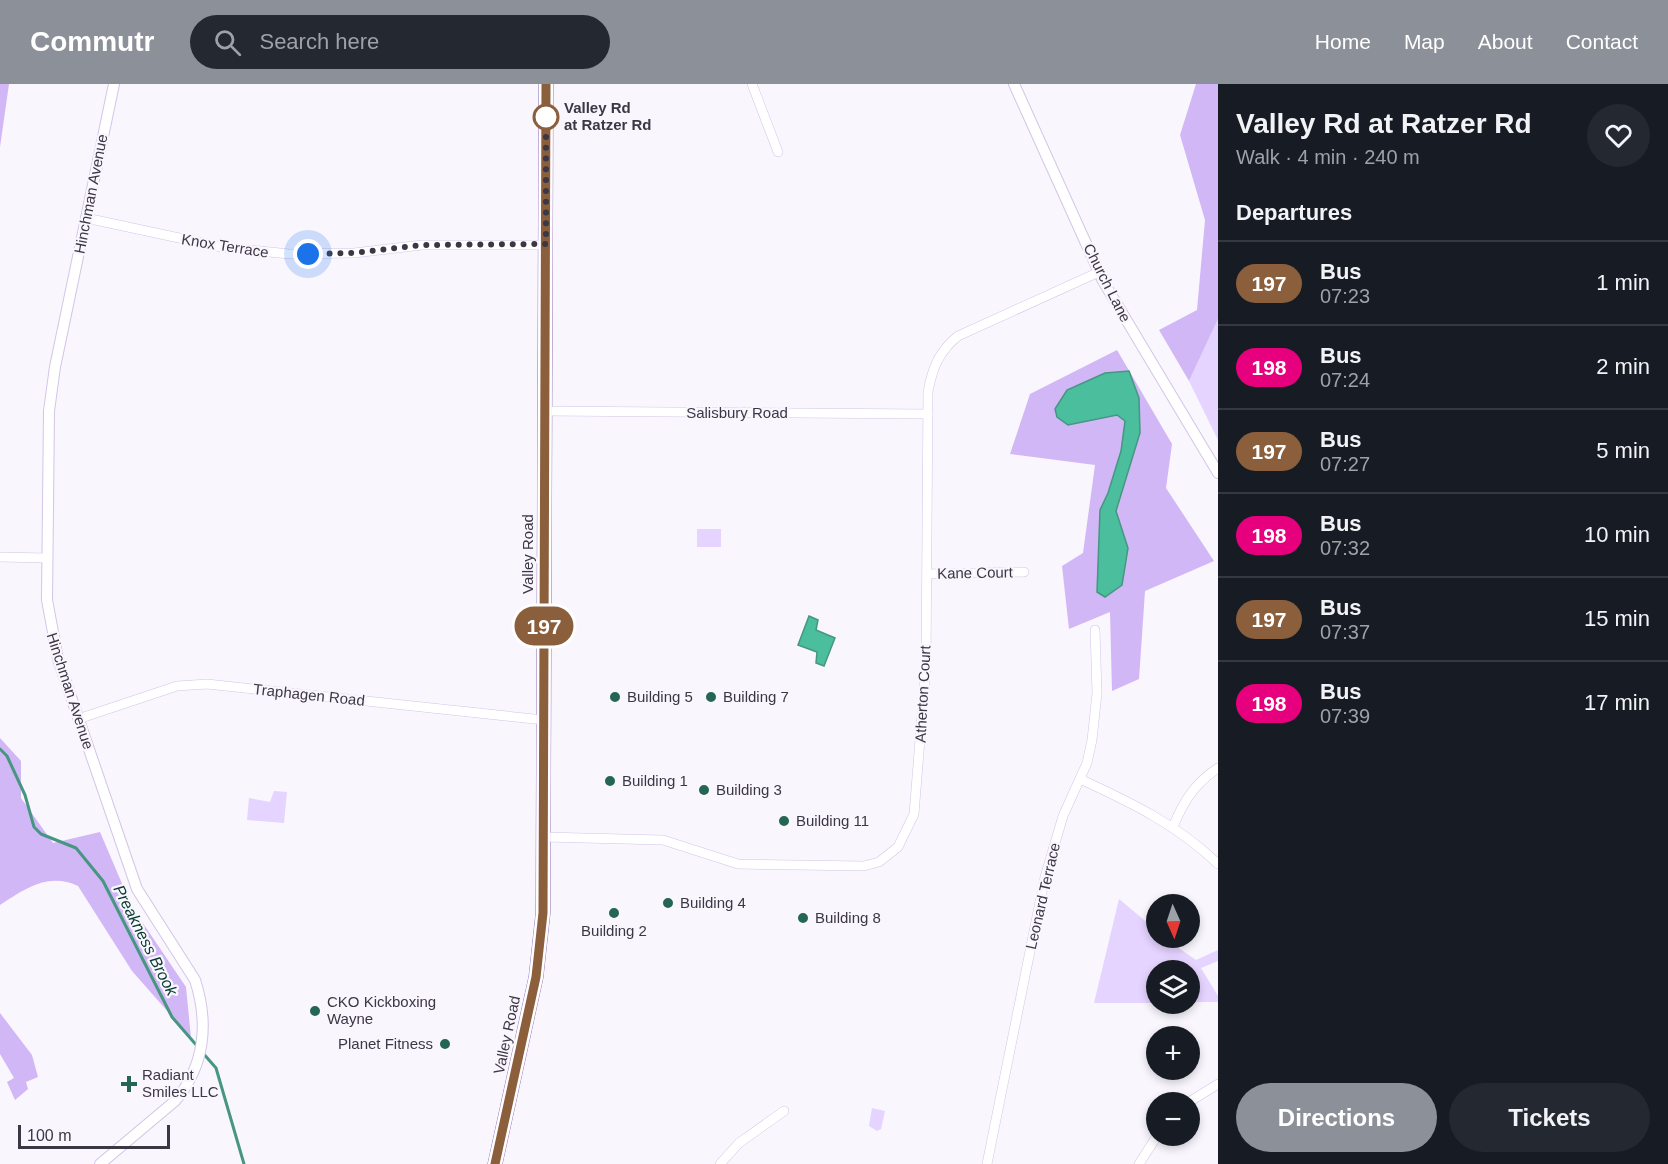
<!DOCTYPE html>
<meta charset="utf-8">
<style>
:root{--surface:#171b24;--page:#242831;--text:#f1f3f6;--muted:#9ea1a6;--line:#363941;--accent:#8c9099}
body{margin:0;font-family:Arial,sans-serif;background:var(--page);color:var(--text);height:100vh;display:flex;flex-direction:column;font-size:22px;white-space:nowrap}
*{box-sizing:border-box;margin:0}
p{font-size:20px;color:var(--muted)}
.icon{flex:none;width:33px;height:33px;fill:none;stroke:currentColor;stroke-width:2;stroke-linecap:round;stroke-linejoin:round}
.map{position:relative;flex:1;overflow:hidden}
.panel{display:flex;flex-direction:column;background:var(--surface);width:450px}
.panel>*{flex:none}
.badge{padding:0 12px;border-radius:20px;font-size:21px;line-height:39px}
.needle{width:39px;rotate:177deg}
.fabs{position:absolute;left:1146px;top:810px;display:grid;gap:12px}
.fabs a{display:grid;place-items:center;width:54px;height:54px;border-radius:50%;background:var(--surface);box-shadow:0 3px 9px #0003;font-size:30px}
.scale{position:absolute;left:18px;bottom:15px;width:152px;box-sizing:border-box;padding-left:6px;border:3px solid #3c3744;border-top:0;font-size:16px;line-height:21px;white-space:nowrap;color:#3c3744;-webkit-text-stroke:4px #f9f6fe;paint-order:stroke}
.you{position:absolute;width:30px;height:30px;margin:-15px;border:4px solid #fff;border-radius:50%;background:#1a73e8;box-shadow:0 0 0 9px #1a73e833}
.map>.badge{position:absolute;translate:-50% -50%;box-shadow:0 0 0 3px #fff}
h2{padding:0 18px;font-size:22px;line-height:54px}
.round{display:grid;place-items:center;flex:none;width:63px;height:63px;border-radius:32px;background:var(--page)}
.summary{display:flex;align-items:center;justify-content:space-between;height:102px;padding:0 18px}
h1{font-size:28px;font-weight:700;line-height:45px}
.button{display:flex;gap:12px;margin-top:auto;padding:12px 18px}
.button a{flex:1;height:69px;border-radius:36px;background:var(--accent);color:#fff;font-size:24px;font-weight:700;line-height:69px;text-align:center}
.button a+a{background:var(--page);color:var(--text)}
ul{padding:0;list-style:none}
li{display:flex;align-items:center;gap:18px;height:84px;padding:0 18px;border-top:2px solid var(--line)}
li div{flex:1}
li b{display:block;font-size:22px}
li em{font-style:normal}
li .badge{min-width:66px;font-weight:700;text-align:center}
header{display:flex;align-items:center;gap:36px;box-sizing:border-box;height:84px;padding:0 30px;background:var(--accent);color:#fff}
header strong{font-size:28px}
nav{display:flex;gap:33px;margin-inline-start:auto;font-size:21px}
.search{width:420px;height:54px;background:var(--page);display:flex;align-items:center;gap:15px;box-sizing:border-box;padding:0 21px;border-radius:33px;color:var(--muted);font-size:22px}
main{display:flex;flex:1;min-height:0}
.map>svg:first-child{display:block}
.green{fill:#e5d4ff}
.forest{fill:#d2b7f7}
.water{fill:#4abe9d;stroke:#469682;stroke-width:1.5}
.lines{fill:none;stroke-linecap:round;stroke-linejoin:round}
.stream{stroke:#469682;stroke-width:3}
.minor-casing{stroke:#d3c5e7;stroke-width:10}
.tertiary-casing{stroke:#d3c5e7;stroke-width:12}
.primary-casing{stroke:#8b6fb0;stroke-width:15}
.minor{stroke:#fff;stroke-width:9}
.tertiary{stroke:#fff;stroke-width:10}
.primary{stroke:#d3bbf2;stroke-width:14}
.line-casing{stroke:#fff;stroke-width:14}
.line{stroke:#8b5e3c;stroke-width:9}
.walk{stroke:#3c3744;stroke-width:6;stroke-dasharray:0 10.8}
.stop-dot{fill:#fff;stroke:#8b5e3c;stroke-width:3}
.poi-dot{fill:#256553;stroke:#f9f6fe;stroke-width:2}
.labels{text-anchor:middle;stroke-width:4.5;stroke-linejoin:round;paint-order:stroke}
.stop-label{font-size:15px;font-weight:bold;fill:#3c3744;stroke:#f9f6fe;text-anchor:start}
.street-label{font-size:15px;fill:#3c3744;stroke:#f9f6fe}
.poi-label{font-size:15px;fill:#3c3744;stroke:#f9f6fe;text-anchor:start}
.water-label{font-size:16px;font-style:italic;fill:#03392c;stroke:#f9f6fe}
</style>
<header>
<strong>Commutr</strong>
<div class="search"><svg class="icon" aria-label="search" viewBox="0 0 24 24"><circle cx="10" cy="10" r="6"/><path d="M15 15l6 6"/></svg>Search here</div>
<nav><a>Home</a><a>Map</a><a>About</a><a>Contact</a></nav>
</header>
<main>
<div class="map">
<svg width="1218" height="1080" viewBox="0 0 1218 1080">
<rect width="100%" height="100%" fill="#f9f6fe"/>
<g class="green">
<path d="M 1218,235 L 1218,356 L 1189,297 Z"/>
<rect x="697" y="445" width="24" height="18"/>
<path d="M 274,707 L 287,708 L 284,739 L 247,736 L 249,714 L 270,718 Z"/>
<path d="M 1119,815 L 1156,846 L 1156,854 L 1164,854 L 1196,876 L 1218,866 L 1218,877 L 1201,884 L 1218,912 L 1218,918 L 1190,918 L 1190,886 L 1156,886 L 1156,919 L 1094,919 Z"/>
<path d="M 872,1024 L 885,1027 L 881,1045 L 877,1047 L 869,1042 Z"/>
</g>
<g class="forest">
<path d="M 0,0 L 9,0 L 0,63 Z"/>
<path d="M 1196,0 L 1218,0 L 1218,235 L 1189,297 L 1159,246 L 1197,226 L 1205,136 L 1180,51 Z"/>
<path d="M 1117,266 L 1172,360 L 1166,404 L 1214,477 L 1145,507 L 1139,595 L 1112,607 L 1110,528 L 1069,545 L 1062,482 L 1083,469 L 1095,381 L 1010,370 L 1030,310 Z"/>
<path d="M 0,654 L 21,677 L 21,714 L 53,759 L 100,748 L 132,823 L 186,903 L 191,954 L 132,887 L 78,802 C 48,788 25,805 0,821 Z"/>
<path d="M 0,929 L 32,971 L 38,993 L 26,998 L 28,1005 L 15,1016 L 7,998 L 14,994 L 0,970 Z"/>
</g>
<g class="water">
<path d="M 1129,287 L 1139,314 L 1140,349 L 1116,427 L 1128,464 L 1122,501 L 1105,513 L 1097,508 L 1100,426 L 1108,409 L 1121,367 L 1125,337 L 1117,331 L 1068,341 L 1057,333 L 1055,325 L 1067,306 L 1105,289 Z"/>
<path d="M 809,532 L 818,536 L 816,546 L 835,554 L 824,582 L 816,579 L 817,568 L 798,561 Z"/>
</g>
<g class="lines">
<g class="stream">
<path d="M 0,665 L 7,672 L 25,711 L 34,743 L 41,750 L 76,764 L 103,797 L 172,933 L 198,963"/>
<path d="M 202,968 L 216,984 L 244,1080"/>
</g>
<g class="minor-casing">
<g id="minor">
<path d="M 752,0 L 778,68"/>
<path d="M 86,134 L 221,163 L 289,170 L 354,169 L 422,161 L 546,161"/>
<path d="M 546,327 L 928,330"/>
<path d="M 0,473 L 47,474"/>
<path d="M 927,490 L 1024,488"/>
<path d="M 78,635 L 177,602 L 207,600 L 544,636"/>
<path d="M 1080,695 C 1130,718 1178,741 1218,780"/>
<path d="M 1173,743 C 1183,718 1195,699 1218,684"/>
<path d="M 544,753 L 663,756 L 738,780 L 864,782 L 879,778 L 898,763 L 914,730 L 926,582 L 928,308 C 932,285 939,267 958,252 L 1099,188"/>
<path d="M 1189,1018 L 1218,1000"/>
<path d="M 720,1080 L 739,1059 L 784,1027"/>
<path d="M 987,1080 L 1045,793 L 1063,732 L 1087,679 L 1092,656 L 1097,609 L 1095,546"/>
<path d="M 1139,1080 L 1157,1052"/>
</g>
</g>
<g class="tertiary-casing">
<g id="tertiary">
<path d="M 1014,0 L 1103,197 L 1218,389"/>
<path d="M 100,1080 L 175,1017 C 205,982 209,939 195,896 L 137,805 L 58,575 L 47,516 L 49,327 L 55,283 L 114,0"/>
</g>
</g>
<g class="primary-casing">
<path id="primary" d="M 495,1080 L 536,893 L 543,829 L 546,0"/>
</g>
<use href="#minor" class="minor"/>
<use href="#tertiary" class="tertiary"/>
<use href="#primary" class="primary"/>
</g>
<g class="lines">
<g class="line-casing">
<path id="line" d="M 495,1080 L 536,893 L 543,829 L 546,0"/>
</g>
<use href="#line" class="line"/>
<path class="walk" d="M 308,170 L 354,169 L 422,161 L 546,160 L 546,33"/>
</g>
<circle class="stop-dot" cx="546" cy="33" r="12"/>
<g class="poi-dot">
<circle cx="615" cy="613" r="6"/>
<circle cx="711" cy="613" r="6"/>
<circle cx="610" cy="697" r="6"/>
<circle cx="704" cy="706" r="6"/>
<circle cx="784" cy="737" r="6"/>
<circle cx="668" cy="819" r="6"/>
<circle cx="614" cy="829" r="6"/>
<circle cx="803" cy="834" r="6"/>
<circle cx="315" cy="927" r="6"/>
<circle cx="445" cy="960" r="6"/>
<path d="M126 991h6v6h6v6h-6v6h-6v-6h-6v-6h6z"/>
</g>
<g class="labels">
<g class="stop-label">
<text x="564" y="29">Valley Rd<tspan x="564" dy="17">at Ratzer Rd</tspan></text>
</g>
<g class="street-label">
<text transform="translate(91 110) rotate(-79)" y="5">Hinchman Avenue</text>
<text transform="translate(225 162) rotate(9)" y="5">Knox Terrace</text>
<text transform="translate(1107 199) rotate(63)" y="5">Church Lane</text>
<text x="737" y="334">Salisbury Road</text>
<text transform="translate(528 470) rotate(-90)" y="5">Valley Road</text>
<text transform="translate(975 489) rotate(-1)" y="5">Kane Court</text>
<text transform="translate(70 607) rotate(72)" y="5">Hinchman Avenue</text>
<text transform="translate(923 610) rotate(-87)" y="5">Atherton Court</text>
<text transform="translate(309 611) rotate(6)" y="5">Traphagen Road</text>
<text transform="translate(1043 812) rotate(-77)" y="5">Leonard Terrace</text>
<text transform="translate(507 951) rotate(-78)" y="5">Valley Road</text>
</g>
<g class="poi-label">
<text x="627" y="618">Building 5</text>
<text x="723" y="618">Building 7</text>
<text x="622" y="702">Building 1</text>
<text x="716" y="711">Building 3</text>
<text x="796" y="742">Building 11</text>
<text x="680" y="824">Building 4</text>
<text x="815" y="839">Building 8</text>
<text x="614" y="852" text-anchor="middle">Building 2</text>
<text x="327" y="923">CKO Kickboxing<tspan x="327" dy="17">Wayne</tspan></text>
<text x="433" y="965" text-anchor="end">Planet Fitness</text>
<text x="142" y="996">Radiant<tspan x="142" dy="17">Smiles LLC</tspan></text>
</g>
<g class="water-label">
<text transform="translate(146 856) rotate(63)" y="6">Preakness Brook</text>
</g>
</g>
</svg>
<div class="fabs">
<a><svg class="needle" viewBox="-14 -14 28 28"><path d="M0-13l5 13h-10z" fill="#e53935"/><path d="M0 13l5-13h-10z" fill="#9ea1a6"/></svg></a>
<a><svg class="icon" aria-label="layers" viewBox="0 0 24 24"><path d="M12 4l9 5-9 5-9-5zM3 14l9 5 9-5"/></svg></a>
<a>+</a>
<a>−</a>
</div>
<div class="scale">100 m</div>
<div class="you" style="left:308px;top:170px"></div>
<b class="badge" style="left:544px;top:542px;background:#8b5e3c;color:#fff">197</b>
</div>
<section class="panel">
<div class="summary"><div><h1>Valley Rd at Ratzer Rd</h1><p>Walk · 4 min · 240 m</p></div><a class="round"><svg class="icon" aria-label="heart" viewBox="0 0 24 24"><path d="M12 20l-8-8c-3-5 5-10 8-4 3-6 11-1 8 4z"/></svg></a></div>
<h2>Departures</h2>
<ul>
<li><span class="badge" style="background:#8b5e3c;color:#fff">197</span><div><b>Bus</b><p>07:23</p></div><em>1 min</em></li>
<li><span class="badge" style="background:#e6007e;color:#fff">198</span><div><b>Bus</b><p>07:24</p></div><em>2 min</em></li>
<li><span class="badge" style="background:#8b5e3c;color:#fff">197</span><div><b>Bus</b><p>07:27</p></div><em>5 min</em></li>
<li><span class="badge" style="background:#e6007e;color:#fff">198</span><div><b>Bus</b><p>07:32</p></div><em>10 min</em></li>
<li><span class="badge" style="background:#8b5e3c;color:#fff">197</span><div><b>Bus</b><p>07:37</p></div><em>15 min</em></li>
<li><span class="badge" style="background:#e6007e;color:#fff">198</span><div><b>Bus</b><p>07:39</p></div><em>17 min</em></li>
</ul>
<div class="button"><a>Directions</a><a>Tickets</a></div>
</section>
</main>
